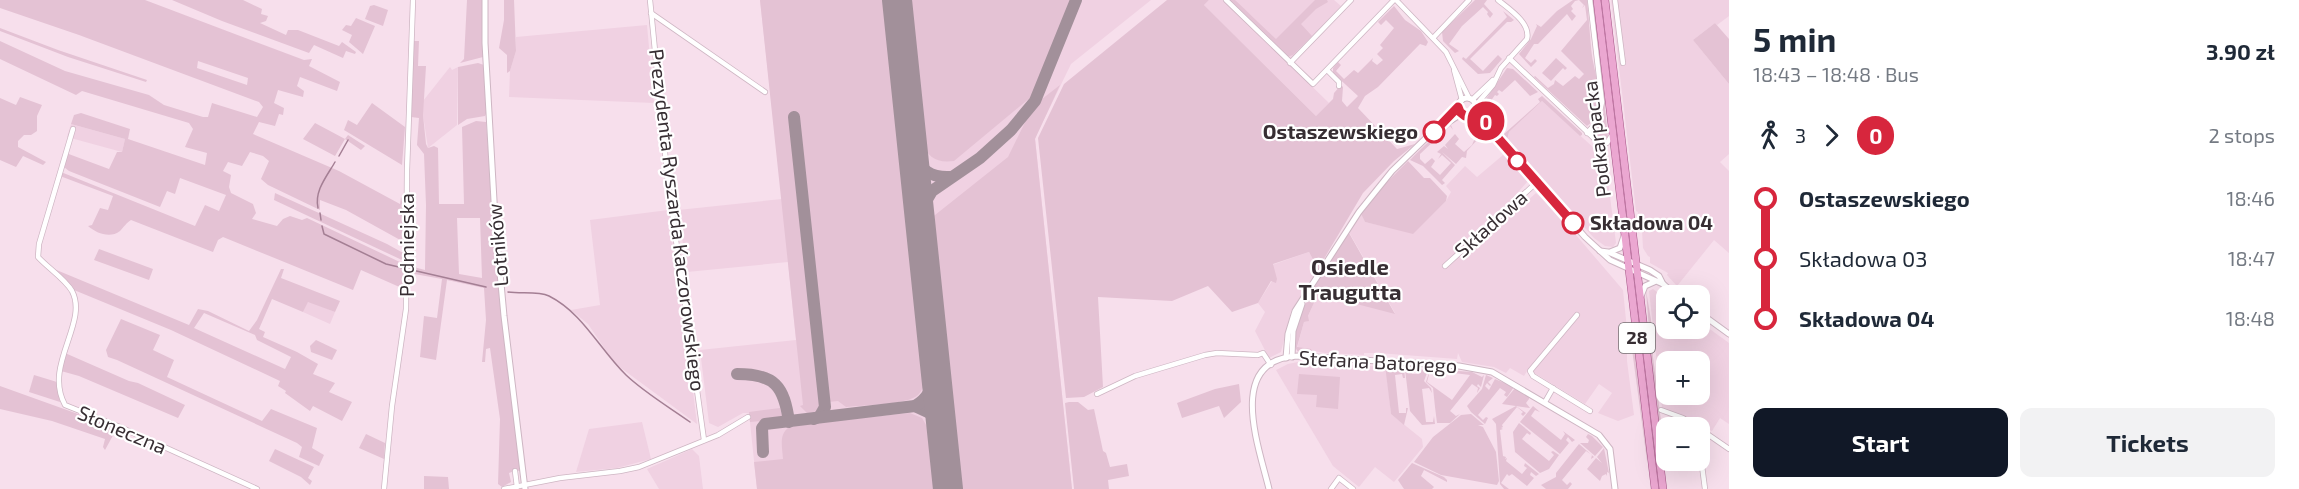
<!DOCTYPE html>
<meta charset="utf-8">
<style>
:root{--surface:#fff;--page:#f2f2f3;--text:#1f2937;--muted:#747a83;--accent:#111827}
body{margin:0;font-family:"Exo 2",sans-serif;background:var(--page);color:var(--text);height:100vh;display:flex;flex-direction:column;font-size:22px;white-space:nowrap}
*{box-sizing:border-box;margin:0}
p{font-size:20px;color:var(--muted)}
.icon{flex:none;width:33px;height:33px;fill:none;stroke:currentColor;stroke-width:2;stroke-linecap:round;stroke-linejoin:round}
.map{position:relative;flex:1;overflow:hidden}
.details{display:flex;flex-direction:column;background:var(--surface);width:570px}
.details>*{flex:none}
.badge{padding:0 12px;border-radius:20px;font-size:21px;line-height:39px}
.buttons{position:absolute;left:1656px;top:285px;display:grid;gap:12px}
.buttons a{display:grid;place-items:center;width:54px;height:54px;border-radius:12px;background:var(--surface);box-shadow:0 6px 24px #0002;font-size:30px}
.map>.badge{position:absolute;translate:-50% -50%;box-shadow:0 0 0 3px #fff}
.legs{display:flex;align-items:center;gap:9px;height:66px;padding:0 24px;font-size:20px}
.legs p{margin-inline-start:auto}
.headline{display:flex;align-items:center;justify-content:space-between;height:102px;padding:0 24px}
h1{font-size:33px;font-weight:700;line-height:45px}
.action{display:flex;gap:12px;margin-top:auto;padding:12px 24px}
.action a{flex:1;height:69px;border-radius:12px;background:var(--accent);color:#fff;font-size:24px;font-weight:700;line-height:69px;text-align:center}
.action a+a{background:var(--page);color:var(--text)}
ul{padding:0 24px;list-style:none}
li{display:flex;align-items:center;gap:21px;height:60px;font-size:22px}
li i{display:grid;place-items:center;width:9px;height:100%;margin:0 8px;background:currentColor}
li i::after{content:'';width:15px;height:15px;margin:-8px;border:4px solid;border-radius:50%;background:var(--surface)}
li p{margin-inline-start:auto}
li:first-child i{background:linear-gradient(#0000 50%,currentColor 0)}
li:last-child i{background:linear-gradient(currentColor 50%,#0000 0)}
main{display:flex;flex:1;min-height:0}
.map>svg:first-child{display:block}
.built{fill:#f0d1e2;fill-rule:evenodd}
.green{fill:#e4c2d4;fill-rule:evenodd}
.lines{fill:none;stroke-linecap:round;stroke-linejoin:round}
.stream{stroke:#a47f94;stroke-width:1.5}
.taxiway{stroke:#a2909a;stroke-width:12}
.runway{stroke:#a2909a;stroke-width:30}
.minor-casing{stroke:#ceb6c3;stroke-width:6}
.tertiary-casing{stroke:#ceb6c3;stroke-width:7}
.primary-casing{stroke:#a45686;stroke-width:8}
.minor{stroke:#fff;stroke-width:4.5}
.tertiary{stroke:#fff;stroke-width:5}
.primary{stroke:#eba7d1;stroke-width:7}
.line-1-casing{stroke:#fff;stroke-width:14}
.line-1{stroke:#d7263d;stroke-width:9}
.stop-1-dot{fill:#fff;stroke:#d7263d;stroke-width:3}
.labels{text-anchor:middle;stroke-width:4.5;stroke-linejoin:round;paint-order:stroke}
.shield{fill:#fff;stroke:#736d70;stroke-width:1.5}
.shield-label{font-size:18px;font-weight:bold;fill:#372e33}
.stop-label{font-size:20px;font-weight:bold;fill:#372e33;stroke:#fff;text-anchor:end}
.street-label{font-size:20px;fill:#372e33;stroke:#fff}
.quarter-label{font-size:22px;font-weight:bold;fill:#372e33;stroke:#fff}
</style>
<main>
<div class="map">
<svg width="1729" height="489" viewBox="0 0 1729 489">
<rect width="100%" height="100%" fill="#f7dfec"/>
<g class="built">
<path d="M 760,0 L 1151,0 L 1071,64 L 1035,138 L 1072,489 L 757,489 L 749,413 L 743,413 L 718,427 L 709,423 L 700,350 L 796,340 L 788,262 L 687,272 L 678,210 L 782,199 Z"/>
<path d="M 1209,0 L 1334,0 L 1341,6 L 1288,63 L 1329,103 L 1316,116 L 1204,5 Z"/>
<path d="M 1611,0 L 1729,0 L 1729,16 L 1717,25 L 1715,23 L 1693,40 L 1729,84 L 1729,154 L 1720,162 L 1729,171 L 1729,253 L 1714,240 L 1677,286 L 1667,275 L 1668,273 L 1650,263 L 1650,257 L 1648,256 L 1643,248 L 1642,231 L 1638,212 L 1636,211 Z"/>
<path d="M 647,25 L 654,103 L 509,97 L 510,71 L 516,51 L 516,37 Z"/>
<path d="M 450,67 L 452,70 L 458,67 L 457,125 L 428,148 L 423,115 L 423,101 Z"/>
<path d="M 1542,101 L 1605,158 L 1616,243 L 1613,247 L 1605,246 L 1594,238 L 1507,140 L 1509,132 Z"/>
<path d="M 71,124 L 125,139 L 122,152 L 67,137 Z"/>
<path d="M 1503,155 L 1528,181 L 1511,200 L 1482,225 L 1492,232 L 1536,193 L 1558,214 L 1623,290 L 1627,330 L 1627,361 L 1634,415 L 1618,421 L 1598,413 L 1612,393 L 1599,384 L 1585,404 L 1536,374 L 1527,371 L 1524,376 L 1510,368 L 1506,373 L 1494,367 L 1462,362 L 1458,353 L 1457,359 L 1378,353 L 1364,353 L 1364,355 L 1325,353 L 1297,348 L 1304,322 L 1308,321 L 1308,316 L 1318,294 L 1395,313 L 1349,232 L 1361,214 L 1365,222 L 1413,233 L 1446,201 L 1451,192 L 1446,186 L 1465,166 L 1477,177 Z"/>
<path d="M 668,210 L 691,375 L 697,424 L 621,368 L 606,353 L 607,352 L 588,324 L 571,310 L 600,305 L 590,220 Z"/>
<path d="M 1309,252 L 1318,269 L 1291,311 L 1281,352 L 1269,358 L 1255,331 L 1265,312 L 1258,303 L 1272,281 L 1272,265 Z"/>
<path d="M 1653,289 L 1666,299 L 1666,328 L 1700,328 L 1700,322 L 1729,343 L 1729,424 L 1720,418 L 1712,431 L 1662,408 L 1649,291 ZM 1666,362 L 1700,362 L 1700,394 L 1666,394 Z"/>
<path d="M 308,301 L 335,312 L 330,324 L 303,312 Z"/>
<path d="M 1298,362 L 1386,367 L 1391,414 L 1422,439 L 1423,447 L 1394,482 L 1375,467 L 1359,487 L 1333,466 L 1276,370 L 1288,364 Z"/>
<path d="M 642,422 L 651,459 L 617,468 L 576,472 L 589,429 Z"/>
<path d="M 692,449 L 699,456 L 703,489 L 659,489 L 647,469 Z"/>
</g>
<g class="green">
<path d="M 0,0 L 145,0 L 304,60 L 312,59 L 309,66 L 340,82 L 337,91 L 300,77 L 297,86 L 304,91 L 303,97 L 278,90 L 274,103 L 284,108 L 283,115 L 279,114 L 275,126 L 259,122 L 253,134 L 339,171 L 400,204 L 401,197 L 404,200 L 402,241 L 346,210 L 320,200 L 320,210 L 268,185 L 261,179 L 269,161 L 263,156 L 250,152 L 242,166 L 228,162 L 223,171 L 231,175 L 229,187 L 231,193 L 253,204 L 256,213 L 252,219 L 277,226 L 283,219 L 290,216 L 302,220 L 307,218 L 404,264 L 404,289 L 361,270 L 353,290 L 223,237 L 218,240 L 213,252 L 131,220 C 126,223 124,227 120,231 C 110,239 96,233 88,226 L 92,225 L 100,208 L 108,210 L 113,196 L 60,176 L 61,172 L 195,226 L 205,205 L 219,211 L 226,195 L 180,178 L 175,194 L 167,191 L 160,207 L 69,171 L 64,167 L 66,153 L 109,169 L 117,152 L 122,152 L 125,139 L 71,124 L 74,115 L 81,113 L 130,129 L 128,139 L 205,165 L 207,153 L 185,147 L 193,129 L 189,123 L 82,91 L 76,95 L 0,59 L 0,41 L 65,71 L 149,95 L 164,105 L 203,117 L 208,117 L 212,103 L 257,117 L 263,107 L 259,102 L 79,35 L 0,8 ZM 198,61 L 248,78 L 247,85 L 197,68 Z"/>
<path d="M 172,0 L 243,0 L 262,9 L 261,14 L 268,16 L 266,21 L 260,23 L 286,35 L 288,30 L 298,30 L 339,46 L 342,42 L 356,52 L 355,54 L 346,51 L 343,58 L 314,45 L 309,53 L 222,21 Z"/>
<path d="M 467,0 L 482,0 L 483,57 L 460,63 L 464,59 Z"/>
<path d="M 504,0 L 514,0 L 516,51 L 510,71 L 507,73 L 507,55 L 499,48 L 504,20 Z"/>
<path d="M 760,0 L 887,0 L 926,378 C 924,384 923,390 918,395 C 907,405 862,405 846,407 L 838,401 L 828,402 L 796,115 L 790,117 L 821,405 L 819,411 L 809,415 L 800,406 L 803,405 Z"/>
<path d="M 907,0 L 1071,0 L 1031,97 L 954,161 C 936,163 928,158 922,141 Z"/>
<path d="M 1167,0 L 1209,0 L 1204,5 L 1316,116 L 1333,99 L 1334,93 L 1341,85 L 1343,87 L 1342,101 L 1347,107 L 1358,96 L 1333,73 L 1333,68 L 1338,62 L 1341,65 L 1336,71 L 1344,79 L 1354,70 L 1358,73 L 1373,58 L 1372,61 L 1377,65 L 1383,60 L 1377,54 L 1383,48 L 1380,45 L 1394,28 L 1386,20 L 1381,25 L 1378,22 L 1394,6 L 1405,20 L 1421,31 L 1428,42 L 1426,46 L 1420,44 L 1378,87 L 1365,96 L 1358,108 L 1397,149 L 1415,144 L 1394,161 L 1363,193 L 1318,269 L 1309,252 L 1273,264 L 1277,279 L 1276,283 L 1271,281 L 1258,303 L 1232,312 L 1208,286 L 1172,301 L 1098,297 L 1103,387 L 1084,397 L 1066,398 L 1038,138 L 1064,84 Z"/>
<path d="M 1229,0 L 1235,0 C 1249,13 1262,26 1276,39 L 1315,0 L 1327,0 L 1328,2 L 1316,9 L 1301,24 L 1312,36 L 1293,55 L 1287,57 Z"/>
<path d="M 1475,0 L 1487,0 L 1484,4 L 1493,14 L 1490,18 L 1487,14 L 1488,12 L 1483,7 L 1462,26 L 1449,44 L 1459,51 L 1455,53 L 1443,41 L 1442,32 Z"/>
<path d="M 1573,0 L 1587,0 C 1589,18 1590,39 1592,56 C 1595,75 1608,111 1587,126 L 1534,77 L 1535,76 L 1548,88 L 1554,84 L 1555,80 L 1563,86 L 1575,76 L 1579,79 L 1584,74 L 1561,51 L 1587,20 L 1585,5 L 1582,8 L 1584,5 L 1579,0 L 1575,1 L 1571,6 L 1573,9 L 1571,11 L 1576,16 L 1572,21 L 1567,14 L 1538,44 L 1534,44 L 1525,58 L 1531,63 L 1535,59 L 1537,61 L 1531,67 L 1519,54 L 1531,39 L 1537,26 L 1536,24 L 1541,27 L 1557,11 Z"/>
<path d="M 1592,0 L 1594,0 L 1608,137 L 1604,141 L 1598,140 L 1592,134 L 1603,115 L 1604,105 Z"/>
<path d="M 374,5 L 388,10 L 383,26 L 365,19 L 370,6 Z"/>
<path d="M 1503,11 L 1514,20 L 1511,22 L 1507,22 L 1470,59 L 1483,71 L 1498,55 L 1502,59 L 1490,73 L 1478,74 L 1462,59 L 1463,57 L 1466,59 L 1507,17 Z"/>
<path d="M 356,18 L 375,26 L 363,54 L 349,42 L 352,35 L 342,30 L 346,25 L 351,26 Z"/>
<path d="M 1715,23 L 1729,39 L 1729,84 L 1693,40 Z"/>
<path d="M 0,28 L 58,50 L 147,80 L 146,82 L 68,57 L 0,31 Z"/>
<path d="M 413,41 L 419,41 L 418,66 L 426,66 L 423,115 L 426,144 L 428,148 L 434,146 L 438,148 L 439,204 L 464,204 L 462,127 L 476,121 L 486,122 L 501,313 L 521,472 L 517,470 L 509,473 L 511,482 L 502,487 L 498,484 L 500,419 L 490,348 L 486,349 L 485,362 L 482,362 L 486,320 L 484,288 L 447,280 L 436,360 L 420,357 L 424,316 L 437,318 L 442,279 L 409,273 L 410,266 L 425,270 L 426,205 L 424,154 L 417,145 L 419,118 L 411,117 ZM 457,218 L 480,218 L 482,278 L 459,274 Z"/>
<path d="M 1556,58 L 1567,68 L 1565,70 L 1563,68 L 1551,81 L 1542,73 Z"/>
<path d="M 478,63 L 484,65 L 486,114 L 485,116 L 467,119 L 458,125 L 458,67 Z"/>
<path d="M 1507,68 L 1513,69 L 1538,92 L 1530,96 L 1515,80 L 1502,92 L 1499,90 L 1497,92 L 1499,94 L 1497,96 L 1495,95 L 1488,105 L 1500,118 L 1496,122 L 1499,125 L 1496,127 L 1481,113 L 1480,108 Z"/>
<path d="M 1060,85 L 1035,139 L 1072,489 L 958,489 L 930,219 L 1008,157 L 1033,106 Z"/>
<path d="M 1542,96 L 1582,133 L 1582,135 L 1580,136 L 1542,101 L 1509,132 L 1507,140 L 1514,148 L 1512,149 L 1500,134 L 1504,134 L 1540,102 L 1538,99 Z"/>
<path d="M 20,97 L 42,105 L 37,116 L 37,131 L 31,135 L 24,135 L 18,141 L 18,147 L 46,162 L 43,165 L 23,156 L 16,167 L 0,160 L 0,98 L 16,105 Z"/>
<path d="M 372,103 L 405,127 L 402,165 L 344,130 L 348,120 L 357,125 Z"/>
<path d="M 315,123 L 345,139 L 348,135 L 365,146 L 361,150 L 345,139 L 335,156 L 303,139 Z"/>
<path d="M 1451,125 L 1453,130 L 1450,126 L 1420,154 L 1420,159 L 1425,164 L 1432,158 L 1435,161 L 1431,167 L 1440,175 L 1451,163 L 1442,155 L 1438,159 L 1441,154 L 1437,152 L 1444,146 L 1448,149 L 1445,145 L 1455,134 L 1459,139 L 1455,144 L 1464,152 L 1472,145 L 1475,138 L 1477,140 L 1467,151 L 1466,158 L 1462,157 L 1456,164 L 1442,152 L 1455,165 L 1442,180 L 1445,183 L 1442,185 L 1423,166 L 1410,160 C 1423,147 1436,133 1451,125 Z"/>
<path d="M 1408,161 L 1424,178 L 1430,178 L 1447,196 L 1446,201 L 1413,234 L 1365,222 L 1361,214 L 1378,191 Z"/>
<path d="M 275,193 L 387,244 L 405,254 L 405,259 L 402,260 L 274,200 Z"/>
<path d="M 1349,233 L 1395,314 L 1318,294 L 1308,316 L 1309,321 L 1304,322 L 1297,347 L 1311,349 L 1312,352 L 1298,352 C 1280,329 1336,254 1349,233 Z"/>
<path d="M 99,249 L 153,269 L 149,280 L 94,260 Z"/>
<path d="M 54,269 L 189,325 L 198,309 L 208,311 L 249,331 L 257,320 L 281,269 L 284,269 L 281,278 L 340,301 L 335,312 L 308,302 L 303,312 L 272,299 L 259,329 L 265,332 L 263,337 L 297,352 L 318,364 L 313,374 L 335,383 L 329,392 L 352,402 L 342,421 L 313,406 L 310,411 L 285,393 L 286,391 L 278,386 L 280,381 L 171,330 L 74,290 ZM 204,313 L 255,335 L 257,340 L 291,357 L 285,369 L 194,328 Z"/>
<path d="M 1646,290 L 1651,320 L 1653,357 L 1667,469 L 1664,468 L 1652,370 Z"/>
<path d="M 121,319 L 160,335 L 153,350 L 174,360 L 167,377 L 262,421 L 271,409 L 317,428 L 312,448 L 324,455 L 319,466 L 299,457 L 302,447 L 297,443 L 117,360 L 108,357 L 106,350 Z"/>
<path d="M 316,340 L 337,350 L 332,360 L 311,352 L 310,346 Z"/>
<path d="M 1631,342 L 1634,343 L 1647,446 L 1647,461 Z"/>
<path d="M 65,353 L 129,381 L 138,383 L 185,405 L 178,418 L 79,376 L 61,371 Z"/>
<path d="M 1385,365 L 1404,369 L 1405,378 L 1403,378 L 1402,374 L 1395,375 L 1399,413 L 1406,413 L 1406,408 L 1408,408 L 1404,425 L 1391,414 Z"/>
<path d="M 1405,369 L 1414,369 L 1412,374 L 1419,374 L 1416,369 L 1428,370 L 1424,381 L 1431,388 L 1432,393 L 1429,388 L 1422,389 L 1426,422 L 1433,422 L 1434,416 L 1435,424 L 1422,425 L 1410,411 Z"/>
<path d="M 1430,369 L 1438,369 L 1439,371 L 1430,371 L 1427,382 L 1452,400 L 1470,375 L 1446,372 L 1445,370 L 1472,372 L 1482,377 L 1484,375 L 1481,387 L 1478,384 L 1477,386 L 1480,388 L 1477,393 L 1478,388 L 1472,384 L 1450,411 L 1456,416 L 1460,414 L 1450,423 L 1437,423 L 1435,407 L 1440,403 L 1435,407 L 1433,388 L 1426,382 Z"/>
<path d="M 1299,374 L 1340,377 L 1338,409 L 1316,407 L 1317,395 L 1297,394 Z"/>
<path d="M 34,375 L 57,382 L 60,402 L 29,392 Z"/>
<path d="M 1486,375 L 1493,378 L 1488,382 L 1491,385 L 1490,386 L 1487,383 L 1485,386 L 1489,390 L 1495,379 L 1514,387 L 1507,397 L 1504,395 L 1506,392 L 1500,388 L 1478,415 L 1483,420 L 1486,417 L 1488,418 L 1485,424 L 1471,412 L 1467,406 L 1482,389 Z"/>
<path d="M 1239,384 L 1241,402 L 1224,418 L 1219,406 L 1182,418 L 1177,403 L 1215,389 Z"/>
<path d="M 0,386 L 117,428 L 105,450 L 103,447 L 105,439 L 52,421 L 0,409 Z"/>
<path d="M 1515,388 L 1529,396 L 1529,399 L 1526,403 L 1530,408 L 1502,404 Z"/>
<path d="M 1069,402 L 1078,402 L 1088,410 L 1094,409 L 1103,451 L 1106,453 L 1110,467 L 1127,464 L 1129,476 L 1108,480 L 1109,489 L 1074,489 L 1065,403 Z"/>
<path d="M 1516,406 L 1526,413 L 1523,416 L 1521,414 L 1523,412 L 1517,407 L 1502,425 L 1503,427 L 1501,428 L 1503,429 L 1500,430 L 1503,456 L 1506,457 L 1505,459 L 1507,458 L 1506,461 L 1522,474 L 1527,468 L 1524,466 L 1525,463 L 1539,474 L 1536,476 L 1531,472 L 1530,475 L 1534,478 L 1527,486 L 1512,474 L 1509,476 L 1507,474 L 1501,483 L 1509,489 L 1504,489 L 1500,484 L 1496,424 L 1492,419 Z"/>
<path d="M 1533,406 L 1540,412 L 1535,410 L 1531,416 L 1561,440 L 1565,434 L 1563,431 L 1575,440 L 1572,442 L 1568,437 L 1566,440 L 1569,443 L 1560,454 L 1520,422 Z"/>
<path d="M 780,408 L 783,419 L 750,422 L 749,412 Z"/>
<path d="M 910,413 L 922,418 L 932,435 L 938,489 L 757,489 L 754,462 L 783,459 C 782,444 778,432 793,425 Z"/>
<path d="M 1471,414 L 1484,425 L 1478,425 L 1483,427 L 1496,452 L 1499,481 L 1497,485 L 1441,475 L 1414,462 L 1433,437 L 1461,415 Z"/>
<path d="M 1519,423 L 1531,433 L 1530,435 L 1527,433 L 1522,439 L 1549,461 L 1554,455 L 1551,452 L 1553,451 L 1559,455 L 1549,469 L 1540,473 L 1515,452 L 1513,432 Z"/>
<path d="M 366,434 L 385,443 L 384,459 L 359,448 Z"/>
<path d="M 1588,434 L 1592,436 L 1603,447 L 1595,456 L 1580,443 L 1588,443 L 1589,440 L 1586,437 Z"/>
<path d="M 1579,444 L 1594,457 L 1591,459 L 1592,455 L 1586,451 L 1562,480 L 1567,485 L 1570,482 L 1572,484 L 1568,489 L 1546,489 L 1541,485 L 1556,477 L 1556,473 Z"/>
<path d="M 1604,448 L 1609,473 L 1607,472 L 1607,476 L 1606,474 L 1602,476 L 1600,481 L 1587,469 L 1596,458 L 1602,463 L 1597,457 Z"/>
<path d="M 275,449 L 314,467 L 308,478 L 312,481 L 310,485 L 301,477 L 269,461 Z"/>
<path d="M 1412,463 L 1444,477 L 1447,480 L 1447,482 L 1424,470 L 1421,476 L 1434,487 L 1432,489 L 1404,489 L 1398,480 Z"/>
<path d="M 424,476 L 448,477 L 449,489 L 424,489 Z"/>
</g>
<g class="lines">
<g class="stream">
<path d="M 339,156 L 348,140"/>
<path d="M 318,208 C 314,191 327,176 335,162"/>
<path d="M 320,213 L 321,220"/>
<path d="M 322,226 L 324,234 L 386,264 L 403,268"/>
<path d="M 412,270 L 486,287"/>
<path d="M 508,292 C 521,294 538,291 549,296 C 583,313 600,350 626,375 C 645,393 669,407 690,422"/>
</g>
<g class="taxiway">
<path d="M 794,117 L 825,407 L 820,416 L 814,419"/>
<path d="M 913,153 C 920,170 931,178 950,177"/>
<path d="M 920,218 L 922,208 L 932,191 L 980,158 L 1011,130 L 1035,101 L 1076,0"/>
<path d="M 737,374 C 775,374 784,386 789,422"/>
<path d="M 915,406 L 930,413 L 942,435"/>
<path d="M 763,452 L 762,428 L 765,424 L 915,406 C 928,399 932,388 936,374"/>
</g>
<path class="runway" d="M 897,0 L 948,489"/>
<g class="minor-casing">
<g id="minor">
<path d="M 650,0 L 668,183 L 704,440"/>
<path d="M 1226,0 L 1313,84 L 1394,0"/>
<path d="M 1396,0 L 1446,52 L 1469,98"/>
<path d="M 1615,0 L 1623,63"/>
<path d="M 651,13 L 765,92"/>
<path d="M 1434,37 L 1469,0"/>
<path d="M 1509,58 L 1598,142 L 1607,143 L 1612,135"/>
<path d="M 1290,63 L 1351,0"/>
<path d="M 1327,70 L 1339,82 L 1339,86"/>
<path d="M 1454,70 L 1462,100"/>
<path d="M 1473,99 L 1493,80"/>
<path d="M 1476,105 L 1493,85 L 1501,68 L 1527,39 C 1531,23 1509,9 1498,0"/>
<path d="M 73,129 L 39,244 L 38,257 C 48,268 65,279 72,291 C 89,323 43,365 65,405 L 120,427 L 257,489"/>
<path d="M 1587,133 L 1598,121 L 1602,102 L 1590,0"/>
<path d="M 1445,266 L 1536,183"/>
<path d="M 1577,315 L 1530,371 L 1533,376 L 1590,411"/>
<path d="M 1097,394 L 1135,376 L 1205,355 L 1217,353 L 1258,355 L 1263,353 L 1271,365"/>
<path d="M 1545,402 L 1553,388"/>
<path d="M 1661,410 L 1683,418 L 1697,428"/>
<path d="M 1700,429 L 1729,449"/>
<path d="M 1701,458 L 1705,489"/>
<path d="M 515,471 L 517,487"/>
<path d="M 384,489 L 392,406 L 406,309 L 407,170 L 413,0"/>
<path d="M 504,489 L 560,478 L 620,471 L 639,467 L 718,435 L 748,417"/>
<path d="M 1331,489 L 1339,478 L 1353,489"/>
</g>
</g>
<g class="tertiary-casing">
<g id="tertiary">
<path d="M 485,0 L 485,43 L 495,218 L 504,316 L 525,489"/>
<circle cx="1467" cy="107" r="9"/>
<path d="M 1475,112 L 1585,237 L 1610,260 L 1663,284"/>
<path d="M 1471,115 L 1491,130"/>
<path d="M 1444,125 L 1458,116 L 1463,115"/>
<path d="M 1600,251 L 1608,252 L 1650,270 L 1659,276 L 1663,284 L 1677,296"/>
<path d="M 1610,252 L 1620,248 L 1624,236"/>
<path d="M 1641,296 L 1645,286 L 1654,282"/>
<path d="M 1700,313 L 1729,334"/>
<path d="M 1292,357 L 1293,331 L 1302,304"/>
<path d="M 1286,358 L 1288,334 L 1295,311 L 1359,212 L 1392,171 L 1458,107"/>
<path d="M 1269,489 C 1259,447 1225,359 1298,356 L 1459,366 L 1492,372 L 1599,435 L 1610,449 L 1615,489"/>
</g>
</g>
<g class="primary-casing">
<g id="primary">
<path d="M 1597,0 L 1655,489"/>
<path d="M 1605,0 L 1663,489"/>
</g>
</g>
<use href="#minor" class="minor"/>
<use href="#tertiary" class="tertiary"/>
<use href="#primary" class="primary"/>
</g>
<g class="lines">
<g class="line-1-casing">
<path id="line-1" d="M 1434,132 L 1458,107 L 1460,112 L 1465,116 L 1471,115 L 1475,112 L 1573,223"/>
</g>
<use href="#line-1" class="line-1"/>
</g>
<g class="stop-1-dot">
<circle cx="1434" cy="132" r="10"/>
<circle cx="1517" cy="161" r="8"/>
<circle cx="1573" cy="223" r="10"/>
</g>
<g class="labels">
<rect class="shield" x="1619" y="323" width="36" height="30" rx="4.5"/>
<g class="shield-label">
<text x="1637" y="344">28</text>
</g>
<g class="stop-label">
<text x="1418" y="139">Ostaszewskiego</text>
<text x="1590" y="230" text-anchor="start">Składowa 04</text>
</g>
<g class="street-label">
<text transform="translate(1597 139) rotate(-97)" y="7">Podkarpacka</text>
<text transform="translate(677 220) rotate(83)" y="7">Prezydenta Ryszarda Kaczorowskiego</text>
<text transform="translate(1491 224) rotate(-42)" y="7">Składowa</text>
<text transform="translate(407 245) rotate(-90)" y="7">Podmiejska</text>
<text transform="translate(498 245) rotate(-95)" y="7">Lotników</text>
<text transform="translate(1378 362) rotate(3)" y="7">Stefana Batorego</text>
<text transform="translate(122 430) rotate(23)" y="7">Słoneczna</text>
</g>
<g class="quarter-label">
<text x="1350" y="275">Osiedle<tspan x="1350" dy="25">Traugutta</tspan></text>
</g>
</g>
</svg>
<div class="buttons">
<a><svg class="icon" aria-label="locate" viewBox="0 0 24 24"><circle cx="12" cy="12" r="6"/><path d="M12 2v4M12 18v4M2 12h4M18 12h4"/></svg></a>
<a>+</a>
<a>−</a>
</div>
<b class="badge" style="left:1486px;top:121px;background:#d7263d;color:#fff">0</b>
</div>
<section class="details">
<div class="headline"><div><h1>5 min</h1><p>18:43 – 18:48 · Bus</p></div><b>3.90 zł</b></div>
<div class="legs"><svg class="icon" aria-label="walk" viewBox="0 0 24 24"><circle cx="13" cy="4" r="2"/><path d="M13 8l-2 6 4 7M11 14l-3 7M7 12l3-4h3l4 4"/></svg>3<svg class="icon" aria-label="forward" viewBox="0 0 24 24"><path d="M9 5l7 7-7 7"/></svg><b class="badge" style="background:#d7263d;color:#fff">0</b><p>2 stops</p></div>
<ul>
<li><i style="color:#d7263d"></i><b>Ostaszewskiego</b><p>18:46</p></li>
<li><i style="color:#d7263d"></i><span>Składowa 03</span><p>18:47</p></li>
<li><i style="color:#d7263d"></i><b>Składowa 04</b><p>18:48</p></li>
</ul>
<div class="action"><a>Start</a><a>Tickets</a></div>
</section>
</main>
